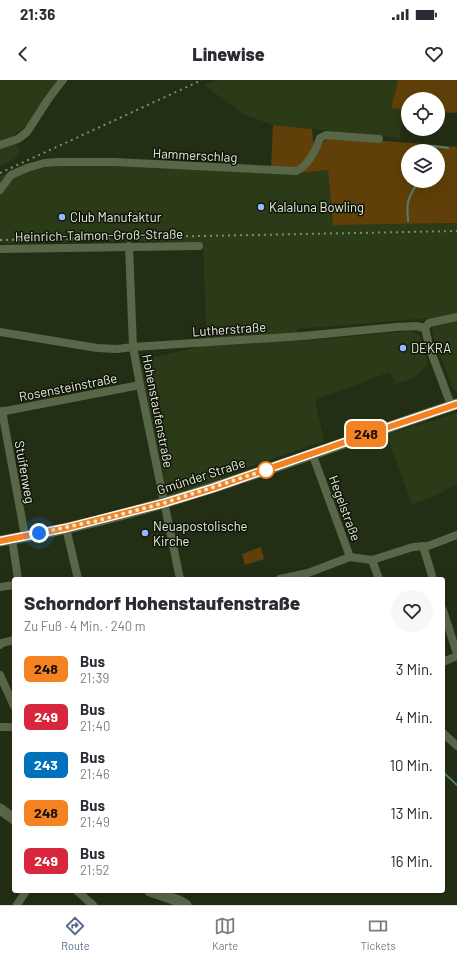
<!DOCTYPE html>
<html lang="de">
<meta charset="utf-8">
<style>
:root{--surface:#fff;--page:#f7f7f7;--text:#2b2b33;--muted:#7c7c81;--line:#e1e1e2;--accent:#596a8e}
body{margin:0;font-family:Barlow,sans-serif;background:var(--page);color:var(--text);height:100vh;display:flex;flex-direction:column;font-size:15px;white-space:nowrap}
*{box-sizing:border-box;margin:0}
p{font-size:13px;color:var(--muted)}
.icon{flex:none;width:22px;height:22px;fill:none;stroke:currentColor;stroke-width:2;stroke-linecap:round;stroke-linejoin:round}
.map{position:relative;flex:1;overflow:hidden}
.drawer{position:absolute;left:12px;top:497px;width:433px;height:316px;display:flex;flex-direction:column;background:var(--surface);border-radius:4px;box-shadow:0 4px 16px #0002}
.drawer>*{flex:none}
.badge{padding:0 8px;border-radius:6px;font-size:14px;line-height:26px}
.controls{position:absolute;left:401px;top:12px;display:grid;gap:8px}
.controls a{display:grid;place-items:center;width:44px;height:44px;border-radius:50%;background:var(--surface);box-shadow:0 4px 16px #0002;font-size:20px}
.you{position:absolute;width:20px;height:20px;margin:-10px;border:3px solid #fff;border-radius:50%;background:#1a73e8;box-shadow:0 0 0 6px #1a73e833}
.map>.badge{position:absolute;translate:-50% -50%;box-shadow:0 0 0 2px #fff}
.round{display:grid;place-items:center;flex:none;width:42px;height:42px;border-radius:21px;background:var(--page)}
.overview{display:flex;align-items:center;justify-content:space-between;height:68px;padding:0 12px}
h1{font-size:19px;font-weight:800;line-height:30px}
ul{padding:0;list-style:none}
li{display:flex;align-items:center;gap:12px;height:48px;padding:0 12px}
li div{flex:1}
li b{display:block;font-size:15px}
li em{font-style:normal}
li .badge{min-width:44px;font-weight:700;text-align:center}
.status{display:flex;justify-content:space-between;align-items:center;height:28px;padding:0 20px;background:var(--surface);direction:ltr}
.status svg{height:11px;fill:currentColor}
header{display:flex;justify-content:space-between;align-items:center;height:52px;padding:0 12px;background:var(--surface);font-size:18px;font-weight:800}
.menu{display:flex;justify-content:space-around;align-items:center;height:56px;border-top:1px solid var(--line);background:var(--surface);font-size:11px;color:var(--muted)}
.menu a{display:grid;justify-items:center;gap:2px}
.menu .active{color:var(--accent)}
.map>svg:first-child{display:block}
.built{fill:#2b3a17}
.green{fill:#604008;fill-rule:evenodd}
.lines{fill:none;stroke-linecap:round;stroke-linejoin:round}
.stream{stroke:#547f74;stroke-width:2}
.street{stroke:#596749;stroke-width:8}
.secondary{stroke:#596749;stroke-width:11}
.rail{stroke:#808a74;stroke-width:2;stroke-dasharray:2 4;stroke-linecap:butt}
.line-casing{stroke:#fff;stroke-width:9}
.line{stroke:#f58220;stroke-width:6}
.walk{stroke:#e6eedd;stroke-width:4;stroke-dasharray:0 7.2}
.poi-dot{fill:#91b8fd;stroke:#101509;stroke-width:1.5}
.stop-dot{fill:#fff;stroke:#f58220;stroke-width:2}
.labels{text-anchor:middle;stroke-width:3;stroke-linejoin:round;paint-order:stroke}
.street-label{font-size:13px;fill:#e6eedd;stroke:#101509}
.poi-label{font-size:13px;fill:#e6eedd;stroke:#101509;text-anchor:start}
</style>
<div class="status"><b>21:36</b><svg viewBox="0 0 49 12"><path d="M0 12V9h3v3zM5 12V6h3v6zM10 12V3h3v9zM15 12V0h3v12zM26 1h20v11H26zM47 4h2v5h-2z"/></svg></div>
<header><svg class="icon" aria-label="back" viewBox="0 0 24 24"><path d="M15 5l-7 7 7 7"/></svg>Linewise<svg class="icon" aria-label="heart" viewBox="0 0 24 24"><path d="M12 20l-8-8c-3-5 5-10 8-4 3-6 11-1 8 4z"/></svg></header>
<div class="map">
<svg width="457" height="825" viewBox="0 0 457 825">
<rect width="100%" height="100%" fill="#232f14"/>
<g class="built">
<path d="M 0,0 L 58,0 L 24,48 L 12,56 L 20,72 L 14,79 L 0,86 Z"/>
<path d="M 215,0 L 398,0 L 391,28 L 402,30 L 400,58 L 273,45 L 243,34 L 204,5 Z"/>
<path d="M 109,83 L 299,93 L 328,90 L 333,145 L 457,143 L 457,313 L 453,309 L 434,260 L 430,238 L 297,249 L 299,261 L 412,251 L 416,253 L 420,257 L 428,284 L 416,296 L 408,300 L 395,304 L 390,292 L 315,320 L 324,361 L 240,390 L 211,402 L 174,413 L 170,411 L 166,407 L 140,288 L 142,282 L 147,279 L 207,265 L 203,163 L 130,161 L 0,163 L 0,96 L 23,86 Z"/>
<path d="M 457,333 L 457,404 L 433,417 L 412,424 L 386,355 Z"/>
</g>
<g class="green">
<path d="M 396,0 L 457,0 L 457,33 L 438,32 L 438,19 L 408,19 L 408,30 L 391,28 L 398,1 Z"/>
<path d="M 273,45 L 312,49 L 314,69 L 305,80 L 296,87 L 271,88 Z"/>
<path d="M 329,57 L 412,63 L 457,67 L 457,143 L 333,145 L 328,90 L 299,93 L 315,78 L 324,62 ZM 408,71 L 438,71 L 438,101 L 408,101 Z"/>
<path d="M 261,467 L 264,479 L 245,485 L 242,474 Z"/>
</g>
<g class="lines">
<g class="stream">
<path d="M 413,71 C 420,62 437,67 448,68"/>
<path d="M 408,141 C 408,134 406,125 409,119 C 411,112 416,108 417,101"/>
<path d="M 443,692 L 457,705"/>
</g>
<g class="street">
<path d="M 0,65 L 18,59 L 27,52 L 47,21 L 58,6 L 63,0"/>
<path d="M 0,110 L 11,95 L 27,88 L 44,83 L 59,82 L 114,82 L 296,91 C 307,87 317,69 320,58 L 326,55 L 379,59"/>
<path d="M 129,166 L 133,267 L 140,305 L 180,499"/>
<path d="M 0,169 L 199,166"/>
<path d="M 425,248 L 430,269 L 448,317 L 452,326"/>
<path d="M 0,252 L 97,268 L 117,269 L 133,267 L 303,256 L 396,247 L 416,246 L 425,248 L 429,243 L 457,237"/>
<path d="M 2,331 L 25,456"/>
<path d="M 0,332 L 140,305"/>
<path d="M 312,373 L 350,477"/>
<path d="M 66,448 L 78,499"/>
<path d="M 12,459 L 18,499"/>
<path d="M 423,466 L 433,499"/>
<path d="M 372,480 L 379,499"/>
<path d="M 280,499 L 308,493 L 350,477 L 372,480 L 413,467 L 428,466 L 457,455"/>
<path d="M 0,507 L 14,505"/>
<path d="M 443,530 L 457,574"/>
<path d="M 0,565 L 2,563 L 14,560"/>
<path d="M 443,582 L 457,576"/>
<path d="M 0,595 L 14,626"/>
<path d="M 0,647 L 14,647"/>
<path d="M 443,653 L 457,666"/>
<path d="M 77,811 L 93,825"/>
<path d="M 17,825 L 26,811"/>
</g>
<g class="secondary">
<path d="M 0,461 C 157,436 306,374 457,324"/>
<path d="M 0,729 L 14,739"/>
<path d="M 150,811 L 179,821 L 186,825"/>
</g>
<g class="rail">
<path d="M 0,93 L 202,0"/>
<path d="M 0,160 L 457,151"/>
</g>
</g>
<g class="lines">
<g class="line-casing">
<path id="line" d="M 0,461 L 66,448 L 164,423 L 213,408 L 374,352 L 457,324"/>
</g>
<use href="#line" class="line"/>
<path class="walk" d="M 39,453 L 96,441 L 164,423 L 266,390"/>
</g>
<g class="poi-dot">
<circle cx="261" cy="127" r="4"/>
<circle cx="62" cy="137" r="4"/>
<circle cx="403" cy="268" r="4"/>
<circle cx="145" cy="453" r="4"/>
</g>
<circle class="stop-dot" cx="266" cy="390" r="8"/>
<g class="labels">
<g class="street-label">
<text transform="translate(195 75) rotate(3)" y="5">Hammerschlag</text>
<text transform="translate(99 155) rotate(-1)" y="5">Heinrich-Talmon-Groß-Straße</text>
<text transform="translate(229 249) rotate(-4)" y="5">Lutherstraße</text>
<text transform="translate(68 307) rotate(-11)" y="5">Rosensteinstraße</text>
<text transform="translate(158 331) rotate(79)" y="5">Hohenstaufenstraße</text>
<text transform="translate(25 392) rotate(80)" y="5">Stuifenweg</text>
<text transform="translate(201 396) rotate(-18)" y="5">Gmünder Straße</text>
<text transform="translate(345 428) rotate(70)" y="5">Hegelstraße</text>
</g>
<g class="poi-label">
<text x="269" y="132">Kalaluna Bowling</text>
<text x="70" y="142">Club Manufaktur</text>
<text x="411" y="273">DEKRA</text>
<text x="153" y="451">Neuapostolische<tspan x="153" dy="15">Kirche</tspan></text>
</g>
</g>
</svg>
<div class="controls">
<a><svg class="icon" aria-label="locate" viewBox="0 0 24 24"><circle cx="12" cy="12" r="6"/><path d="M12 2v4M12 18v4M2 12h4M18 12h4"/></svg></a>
<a><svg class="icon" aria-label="layers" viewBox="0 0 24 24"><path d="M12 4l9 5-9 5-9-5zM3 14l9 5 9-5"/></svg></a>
</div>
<div class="you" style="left:39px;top:453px"></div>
<b class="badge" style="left:366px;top:354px;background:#f58220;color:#111">248</b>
<section class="drawer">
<div class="overview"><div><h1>Schorndorf Hohenstaufenstraße</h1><p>Zu Fuß · 4 Min. · 240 m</p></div><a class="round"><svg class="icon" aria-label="heart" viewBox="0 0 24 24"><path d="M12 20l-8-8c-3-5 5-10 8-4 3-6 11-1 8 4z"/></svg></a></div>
<ul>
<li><span class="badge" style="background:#f58220;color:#111">248</span><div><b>Bus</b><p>21:39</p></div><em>3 Min.</em></li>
<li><span class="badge" style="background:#d7263d;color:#fff">249</span><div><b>Bus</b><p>21:40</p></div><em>4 Min.</em></li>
<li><span class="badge" style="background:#0072bc;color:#fff">243</span><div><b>Bus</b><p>21:46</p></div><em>10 Min.</em></li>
<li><span class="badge" style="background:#f58220;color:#111">248</span><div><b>Bus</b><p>21:49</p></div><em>13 Min.</em></li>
<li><span class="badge" style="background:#d7263d;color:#fff">249</span><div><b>Bus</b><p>21:52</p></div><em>16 Min.</em></li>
</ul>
</section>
</div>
<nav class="menu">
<a class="active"><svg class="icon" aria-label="directions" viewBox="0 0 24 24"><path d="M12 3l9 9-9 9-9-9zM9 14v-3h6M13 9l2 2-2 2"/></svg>Route</a>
<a><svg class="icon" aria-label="map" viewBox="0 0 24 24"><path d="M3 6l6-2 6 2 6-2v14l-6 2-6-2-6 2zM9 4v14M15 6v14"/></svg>Karte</a>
<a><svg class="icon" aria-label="tickets" viewBox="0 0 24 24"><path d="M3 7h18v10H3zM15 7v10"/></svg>Tickets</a>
</nav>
